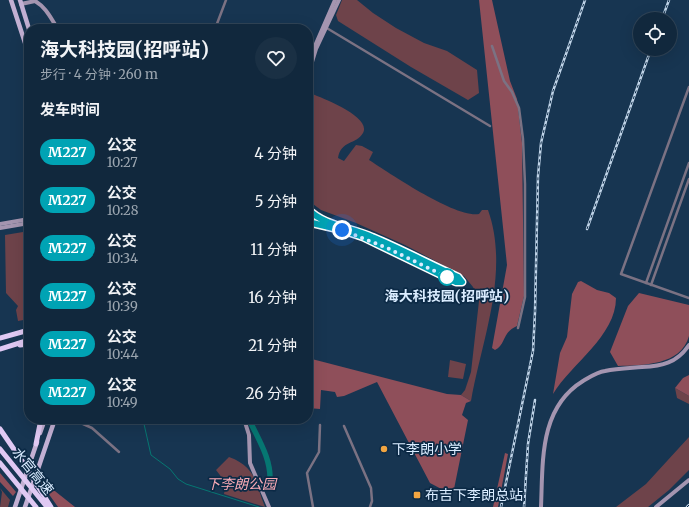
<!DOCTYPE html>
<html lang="zh">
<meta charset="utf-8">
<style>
:root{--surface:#11283d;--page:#1a3044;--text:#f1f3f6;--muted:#9ca6b0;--line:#304457}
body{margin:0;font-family:Merriweather,"Noto Sans SC",serif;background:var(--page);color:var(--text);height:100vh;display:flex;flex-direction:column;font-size:15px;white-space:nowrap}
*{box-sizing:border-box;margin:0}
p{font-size:13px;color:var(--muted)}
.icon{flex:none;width:22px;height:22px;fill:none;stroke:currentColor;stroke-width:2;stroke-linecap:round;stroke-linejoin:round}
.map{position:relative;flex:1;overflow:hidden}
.drawer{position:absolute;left:24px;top:24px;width:289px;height:400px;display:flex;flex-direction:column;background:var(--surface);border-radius:16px;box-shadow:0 4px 16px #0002,0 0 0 1px var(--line)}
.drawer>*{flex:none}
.badge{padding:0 8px;border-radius:13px;font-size:14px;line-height:26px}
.tools{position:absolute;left:633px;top:12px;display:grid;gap:8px}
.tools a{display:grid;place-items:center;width:44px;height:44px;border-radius:50%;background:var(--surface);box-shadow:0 4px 16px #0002,0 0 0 1px var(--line);font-size:20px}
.you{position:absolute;width:20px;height:20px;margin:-10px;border:3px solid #fff;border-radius:50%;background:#1a73e8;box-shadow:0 0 0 6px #1a73e833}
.map>.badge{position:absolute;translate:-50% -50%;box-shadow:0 0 0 2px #fff}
h2{padding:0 16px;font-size:15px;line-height:36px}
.round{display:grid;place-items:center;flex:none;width:42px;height:42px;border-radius:21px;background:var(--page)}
.overview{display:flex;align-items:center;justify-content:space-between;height:68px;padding:0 16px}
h1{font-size:19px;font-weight:700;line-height:30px}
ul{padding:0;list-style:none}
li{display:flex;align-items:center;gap:12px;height:48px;padding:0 16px}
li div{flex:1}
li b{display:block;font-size:15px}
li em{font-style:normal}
li .badge{min-width:44px;font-weight:700;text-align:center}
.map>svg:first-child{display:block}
.green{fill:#6e434a}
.forest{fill:#8f4f5a}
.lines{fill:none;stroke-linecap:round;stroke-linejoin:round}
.stream{stroke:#067772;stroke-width:1}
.river{stroke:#067772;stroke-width:5.5}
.street{stroke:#7b7283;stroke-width:2.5}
.secondary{stroke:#a495b0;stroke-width:4}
.primary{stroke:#c3b0d3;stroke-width:4.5}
.highway{stroke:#e0c9f3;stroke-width:5}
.rail-casing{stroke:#c1d5e9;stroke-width:2.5}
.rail{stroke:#0c2a46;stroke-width:1;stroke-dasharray:3;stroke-linecap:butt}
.line-casing{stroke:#fff;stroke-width:9}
.line{stroke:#00a3b4;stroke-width:6}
.walk{stroke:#daecff;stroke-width:4;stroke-dasharray:0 7.2}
.stop-dot{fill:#fff;stroke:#00a3b4;stroke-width:2}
.poi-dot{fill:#f2a541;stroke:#0c2a46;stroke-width:1.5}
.labels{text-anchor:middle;stroke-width:3.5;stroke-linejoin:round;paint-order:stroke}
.stop-label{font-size:14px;font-weight:bold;fill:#daecff;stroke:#0c2a46}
.poi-label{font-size:14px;fill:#daecff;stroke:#0c2a46;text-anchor:start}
.street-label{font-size:14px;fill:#daecff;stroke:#0c2a46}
.park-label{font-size:14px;font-style:italic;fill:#f9aab5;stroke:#0c2a46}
</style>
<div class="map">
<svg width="689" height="507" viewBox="0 0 689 507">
<rect width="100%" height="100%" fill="#173551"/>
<g class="green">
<path d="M 342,0 L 357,0 L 373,13 L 396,28 L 424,43 L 447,51 L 477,70 L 479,93 L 468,100 L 411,67 L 338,21 L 336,15 Z"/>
<path d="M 312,94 C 323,98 372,117 363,133 C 356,145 341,140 338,158 L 344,161 L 356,145 L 362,146 L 373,152 L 369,160 C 391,174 455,218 479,214 L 482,210 L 488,210 C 510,272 482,339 471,401 L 461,395 L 465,390 L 471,372 L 479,301 L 473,287 L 464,276 L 405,245 L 356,223 L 321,210 L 313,204 L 308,185 L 308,124 Z"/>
<path d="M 29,231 L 29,319 L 18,321 L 16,310 L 18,306 L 6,293 L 5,235 Z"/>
<path d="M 450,360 L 466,364 L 463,379 L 448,377 Z"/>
<path d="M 675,388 L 689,396 L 689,404 L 677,398 Z"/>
<path d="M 689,437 L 689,470 L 669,490 L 648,507 L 616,507 L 646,484 Z"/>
<path d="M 229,457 C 256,467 255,482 265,507 L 224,494 L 226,483 L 216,470 Z"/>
<path d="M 0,488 L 10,500 L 8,507 L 0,507 L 2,492 Z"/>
</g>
<g class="forest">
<path d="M 479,0 L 492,0 L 510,81 L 517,99 L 522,143 L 524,296 L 517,326 C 502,332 506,345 495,350 L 492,348 L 507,265 Z"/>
<path d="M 581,281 L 597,290 L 609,293 L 616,298 C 616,336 571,364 553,394 L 560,353 L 567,337 L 572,294 L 578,282 Z"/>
<path d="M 639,293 L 689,305 C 689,314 689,327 689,336 C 681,366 642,365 618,366 L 610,352 L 628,306 Z"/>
<path d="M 308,358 L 447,394 L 461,395 L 471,401 L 466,403 L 462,415 L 468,420 L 454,489 L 447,492 L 430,483 L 377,382 L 344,396 L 337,397 L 335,392 L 321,390 L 320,409 L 308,408 Z"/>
<path d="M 689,375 L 689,396 L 675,388 L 683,378 Z"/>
<path d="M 505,453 L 508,454 L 498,507 L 493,507 Z"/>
<path d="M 0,473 L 16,492 L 13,496 L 0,482 Z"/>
<path d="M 36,476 L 75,507 L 58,507 Z"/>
</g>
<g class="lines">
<path class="stream" d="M 140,419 L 144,424 L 151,455 L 170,469 L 178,479 L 186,484 L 259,507"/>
<path class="river" d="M 249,419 C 258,439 271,458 270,480"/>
<g class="street">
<path d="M 325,27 L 490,126"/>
<path d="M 87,29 L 93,25"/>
<path d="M 215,29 L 226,0"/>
<path d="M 492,46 L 504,81 L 512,92 L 519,108 L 523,139 L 525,184 L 525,297 L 518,328"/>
<path d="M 689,87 L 621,274 L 689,298"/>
<path d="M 646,283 L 689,163"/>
<path d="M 651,285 L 689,179"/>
<path d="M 72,419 L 92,428 L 119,452"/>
<path d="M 344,426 L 371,488 L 372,501 L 370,507"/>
<path d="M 313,507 L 307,473 L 319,452 L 320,425"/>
</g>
<g class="secondary">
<path d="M 21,4 L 35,1 C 47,8 51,19 58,29"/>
<path d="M 308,62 L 335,0"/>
<path d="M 308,75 L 316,49 L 339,0"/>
<path d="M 308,209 L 320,219"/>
<path d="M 308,218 C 362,229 409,254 458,277 L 462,281"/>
<path d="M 308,222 L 342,230 L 371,241 L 456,282 L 462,281"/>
<path d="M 0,224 L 29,219"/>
<path d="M 0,228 L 29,223"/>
<path d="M 244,419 L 249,435 L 250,463 L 269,507"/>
<path d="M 541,507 C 543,461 539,408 583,381 C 590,377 597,372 605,371 C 617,368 630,368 642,367 C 662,366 677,363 689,345"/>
<path d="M 656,507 L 689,480"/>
</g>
<g class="primary">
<path d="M 11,0 L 29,55"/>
<path d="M 20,0 L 29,29"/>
<path d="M 40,433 L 45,419"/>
<path d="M 15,507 L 37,442"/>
<path d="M 25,507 L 55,419"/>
</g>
<g class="highway">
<path d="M 0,338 L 29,330"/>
<path d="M 20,345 L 29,344"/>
<path d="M 0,349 L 29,340"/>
<path d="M 0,429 L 22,461 L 51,507"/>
<path d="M 36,444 L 41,419"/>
<path d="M 0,449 L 47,507"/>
<path d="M 0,463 L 36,507"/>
</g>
<g class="rail-casing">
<g id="rail">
<path d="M 662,19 L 669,0"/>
<path d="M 587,229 L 651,49"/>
<path d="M 501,507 L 533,351 L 535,312 L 538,176 L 541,143 L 553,91 L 585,0"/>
<path d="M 524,507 L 528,444 L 535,400"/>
<path d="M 687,507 L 689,505"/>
</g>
</g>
<use href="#rail" class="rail"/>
</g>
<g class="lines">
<g class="line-casing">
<path id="line" d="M 308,209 C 322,225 352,228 372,237 C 401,249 429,264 458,277 L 462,282 L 456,282 L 363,237 L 342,230 L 308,222"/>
</g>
<use href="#line" class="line"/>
<path class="walk" d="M 342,230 L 387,248 L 447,277"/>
</g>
<circle class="stop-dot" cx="447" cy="277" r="8"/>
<g class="poi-dot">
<circle cx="384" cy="449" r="4"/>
<rect x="413" y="491" width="8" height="8" rx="2"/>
</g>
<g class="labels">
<g class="stop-label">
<text x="447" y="301">海大科技园(招呼站)</text>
</g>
<g class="poi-label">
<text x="392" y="454">下李朗小学</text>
<text x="425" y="500">布吉下李朗总站</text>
</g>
<g class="street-label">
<text transform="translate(33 471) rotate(51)" y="5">水官高速</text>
</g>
<g class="park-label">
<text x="241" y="489">下李朗公园</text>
</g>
</g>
</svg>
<div class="tools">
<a><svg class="icon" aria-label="locate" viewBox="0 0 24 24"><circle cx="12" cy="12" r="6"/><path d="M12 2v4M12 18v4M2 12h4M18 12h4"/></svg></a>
</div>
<div class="you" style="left:342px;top:230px"></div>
<section class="drawer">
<div class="overview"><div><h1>海大科技园(招呼站)</h1><p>步行 · 4 分钟 · 260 m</p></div><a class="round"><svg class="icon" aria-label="heart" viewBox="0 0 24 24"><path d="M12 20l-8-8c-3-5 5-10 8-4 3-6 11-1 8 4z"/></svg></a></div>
<h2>发车时间</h2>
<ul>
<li><span class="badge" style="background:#00a3b4;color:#fff">M227</span><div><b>公交</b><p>10:27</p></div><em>4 分钟</em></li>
<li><span class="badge" style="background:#00a3b4;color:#fff">M227</span><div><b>公交</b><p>10:28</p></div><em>5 分钟</em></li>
<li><span class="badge" style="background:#00a3b4;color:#fff">M227</span><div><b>公交</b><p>10:34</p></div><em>11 分钟</em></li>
<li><span class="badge" style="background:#00a3b4;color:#fff">M227</span><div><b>公交</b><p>10:39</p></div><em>16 分钟</em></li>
<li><span class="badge" style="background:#00a3b4;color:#fff">M227</span><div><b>公交</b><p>10:44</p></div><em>21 分钟</em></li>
<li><span class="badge" style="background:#00a3b4;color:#fff">M227</span><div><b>公交</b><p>10:49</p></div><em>26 分钟</em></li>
</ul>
</section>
</div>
